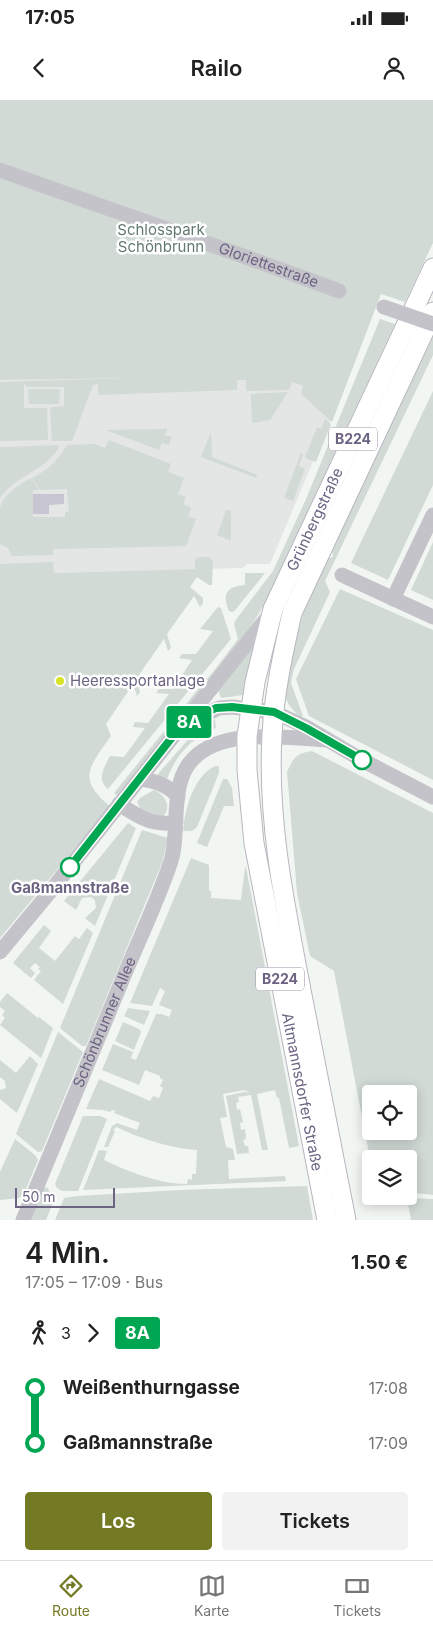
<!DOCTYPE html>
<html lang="de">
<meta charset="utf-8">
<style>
:root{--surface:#fff;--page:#f2f2f2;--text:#222;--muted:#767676;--line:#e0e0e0;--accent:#747923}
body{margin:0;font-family:Inter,sans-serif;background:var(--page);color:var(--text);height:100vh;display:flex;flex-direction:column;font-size:19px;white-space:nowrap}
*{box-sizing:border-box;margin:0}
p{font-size:16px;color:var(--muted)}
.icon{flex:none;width:28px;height:28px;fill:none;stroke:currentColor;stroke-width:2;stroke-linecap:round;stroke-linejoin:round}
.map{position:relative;height:1120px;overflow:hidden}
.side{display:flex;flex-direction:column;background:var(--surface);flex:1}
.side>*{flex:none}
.badge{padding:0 10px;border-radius:4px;font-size:18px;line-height:32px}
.controls{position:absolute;left:362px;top:985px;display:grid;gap:10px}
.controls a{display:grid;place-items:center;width:55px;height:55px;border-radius:5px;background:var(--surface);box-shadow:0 2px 12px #0003;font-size:25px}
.scale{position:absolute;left:15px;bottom:12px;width:100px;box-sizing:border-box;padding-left:5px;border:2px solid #6d6483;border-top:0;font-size:14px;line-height:18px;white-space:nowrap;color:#6d6483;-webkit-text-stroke:4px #fff;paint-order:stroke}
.map>.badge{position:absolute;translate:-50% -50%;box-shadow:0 0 0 2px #fff}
.legs{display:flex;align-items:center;gap:8px;height:55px;padding:0 25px;font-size:16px}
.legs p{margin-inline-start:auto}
.head{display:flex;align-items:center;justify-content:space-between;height:85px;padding:0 25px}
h1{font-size:28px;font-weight:600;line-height:38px}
.button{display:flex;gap:10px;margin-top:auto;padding:10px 25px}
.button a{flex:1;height:58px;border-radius:5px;background:var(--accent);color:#fff;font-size:20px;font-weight:600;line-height:58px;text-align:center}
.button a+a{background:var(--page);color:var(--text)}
ul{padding:0 25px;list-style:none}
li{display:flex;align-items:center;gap:18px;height:55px;font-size:19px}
li i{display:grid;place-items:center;width:8px;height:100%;margin:0 6px;background:currentColor}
li i::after{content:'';width:12px;height:12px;margin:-6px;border:4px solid;border-radius:50%;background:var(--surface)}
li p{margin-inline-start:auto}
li:first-child i{background:linear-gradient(#0000 50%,currentColor 0)}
li:last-child i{background:linear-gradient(currentColor 50%,#0000 0)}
.status{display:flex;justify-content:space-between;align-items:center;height:35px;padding:0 25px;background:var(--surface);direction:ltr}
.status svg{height:14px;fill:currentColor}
header{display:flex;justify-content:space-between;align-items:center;height:65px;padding:0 25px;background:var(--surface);font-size:22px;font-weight:600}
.menu{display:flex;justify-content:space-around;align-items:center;height:70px;border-top:1px solid var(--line);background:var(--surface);font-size:14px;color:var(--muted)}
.menu a{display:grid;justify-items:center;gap:2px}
.menu .on{color:var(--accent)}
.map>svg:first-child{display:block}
.built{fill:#e4e6e5}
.green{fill:#d1dad5;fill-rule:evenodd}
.water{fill:#c6c5d1}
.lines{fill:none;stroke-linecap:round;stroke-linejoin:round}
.major-casing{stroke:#b8b6be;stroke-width:21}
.minor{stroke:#c5c3ca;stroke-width:15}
.major{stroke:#fff;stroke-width:19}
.minor-bridge{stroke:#c5c3ca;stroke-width:15}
.line-1-casing{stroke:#fff;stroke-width:11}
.line-1{stroke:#00a651;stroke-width:8}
.poi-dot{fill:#d8e424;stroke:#fff;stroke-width:2}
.stop-1-dot{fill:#fff;stroke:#00a651;stroke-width:2.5}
.labels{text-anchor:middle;stroke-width:5;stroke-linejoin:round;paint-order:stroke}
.shield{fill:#fff;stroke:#9992a8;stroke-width:1}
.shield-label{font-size:14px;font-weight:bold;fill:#6d6483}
.park-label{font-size:15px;fill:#637a72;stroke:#fff}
.street-label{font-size:15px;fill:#6d6483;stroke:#fff}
.poi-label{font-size:15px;fill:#6d6483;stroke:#fff;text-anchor:start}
.stop-label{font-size:15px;font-weight:bold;fill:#6d6483;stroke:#fff}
</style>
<div class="status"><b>17:05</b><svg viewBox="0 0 49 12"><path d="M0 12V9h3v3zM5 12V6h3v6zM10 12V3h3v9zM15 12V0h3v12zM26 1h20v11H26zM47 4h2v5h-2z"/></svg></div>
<header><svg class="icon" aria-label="back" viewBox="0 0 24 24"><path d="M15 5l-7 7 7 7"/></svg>Railo<svg class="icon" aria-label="person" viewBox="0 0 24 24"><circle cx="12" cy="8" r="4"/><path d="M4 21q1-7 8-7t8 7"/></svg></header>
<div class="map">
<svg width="433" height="1120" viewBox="0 0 433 1120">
<rect width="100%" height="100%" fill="#f2f6f2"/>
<path class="built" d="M 272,274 L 339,300 L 270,464 L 247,464 L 243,468 L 54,473 L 0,496 L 0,280 Z"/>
<g class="green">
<path d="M 0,0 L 433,0 L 433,143 L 405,202 L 381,194 L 332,322 L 302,295 L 301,293 L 303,286 L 292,282 L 289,290 L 246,291 L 246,280 L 237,280 L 237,290 L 98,295 L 98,284 L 93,285 L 72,341 L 52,341 L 50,308 L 52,307 L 64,306 L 64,287 L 27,287 L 24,284 L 24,308 L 47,308 L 48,340 L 0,341 L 0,282 L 134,278 L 0,280 Z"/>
<path d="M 380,219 L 395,224 L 268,496 L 269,497 L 235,552 L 210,584 L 207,579 L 209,577 L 238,539 L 234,524 L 235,521 L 273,471 L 306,399 Z"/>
<path d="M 433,228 L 433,255 L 325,481 L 330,492 L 294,569 L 291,583 L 303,616 L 301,617 C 291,610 286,602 284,591 C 295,542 304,499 328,454 L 329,458 L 333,457 L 332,449 Z"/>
<path d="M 29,289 L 58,289 L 60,290 L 59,304 L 29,304 L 28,291 Z"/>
<path d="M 433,291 L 433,385 L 388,480 L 351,463 Z"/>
<path d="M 288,292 L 270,320 L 252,323 L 251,294 Z"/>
<path d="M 325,319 L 331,324 L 316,362 L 305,358 L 317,327 L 321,329 Z"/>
<path d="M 167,329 L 165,335 L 172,337 L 169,345 L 162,343 L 159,350 L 106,330 Z"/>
<path d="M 211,332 L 212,357 L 257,375 L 256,378 L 201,357 Z"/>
<path d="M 109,340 L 171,364 L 168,372 L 184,378 L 178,394 L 186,397 L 183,404 L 191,408 L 188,416 L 196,419 L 186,446 L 53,449 L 53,455 L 12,456 L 8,448 L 0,444 C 0,434 0,417 0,408 C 3,395 20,384 31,378 L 39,390 L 33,390 L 33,417 L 65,417 L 65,412 L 69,411 L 67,389 L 40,390 L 32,378 C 51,368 56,362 67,345 L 95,344 L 105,348 Z"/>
<path d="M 60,345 C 48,371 16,374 0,398 L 0,347 Z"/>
<path d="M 301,353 L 303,354 L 299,366 L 305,369 L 293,401 L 284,398 Z"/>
<path d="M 226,410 L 231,410 L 231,441 L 217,435 Z"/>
<path d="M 433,442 L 433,500 L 411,490 Z"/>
<path d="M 199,457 L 209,457 L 213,461 L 212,485 L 209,485 L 197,477 L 190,487 L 203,498 L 203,503 L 200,507 L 194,496 L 167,534 L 171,548 L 168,551 L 164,539 L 136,579 L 140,592 L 137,596 L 133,584 L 106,624 L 111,636 C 91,665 75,679 110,706 L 0,838 L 0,464 L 53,462 L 54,473 L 195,469 L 195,459 Z"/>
<path d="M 245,473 L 265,473 L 236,509 L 233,512 L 229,511 C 221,493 228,486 245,485 Z"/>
<path d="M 340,489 L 433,530 L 433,680 L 309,616 L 296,579 Z"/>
<path d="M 218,507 L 221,508 L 231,539 L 108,689 C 96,679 104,668 110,656 L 124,657 L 145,628 L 133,627 L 135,622 L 148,623 L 169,594 L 156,593 L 159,589 L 173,589 L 192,560 L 179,558 L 182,554 L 196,554 L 213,531 L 200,529 Z"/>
<path d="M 258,535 L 246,592 L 243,595 L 221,598 L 218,590 Z"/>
<path d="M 203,587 L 206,589 L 118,696 L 114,693 L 199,588 Z"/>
<path d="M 215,619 L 216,628 C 192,637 176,655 167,679 L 159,677 L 158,674 L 192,635 Z"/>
<path d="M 312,651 L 433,713 L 433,1095 L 416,1093 L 417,1087 L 409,1087 L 409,1059 L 371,1059 L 371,1064 L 334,871 L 310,856 L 297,793 L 287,672 C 294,657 295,654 312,651 ZM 371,994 L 409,994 L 409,1031 L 371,1031 Z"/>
<path d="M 215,666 L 219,666 L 219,673 L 197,727 L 192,731 L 183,731 C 185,709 193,677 215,666 Z"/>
<path d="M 223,679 L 227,679 L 232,688 L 234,706 L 224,706 L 207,747 L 197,743 Z"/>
<path d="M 154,690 C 165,694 173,708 162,717 L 141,710 L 137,702 L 140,698 Z"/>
<path d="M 128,723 L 136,728 L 95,826 L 85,818 L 96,808 L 95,800 L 91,797 L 82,798 L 76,810 L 64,801 Z"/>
<path d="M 142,730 L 168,738 L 162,763 L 86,946 L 82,946 L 60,928 Z"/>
<path d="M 191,758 L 209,765 L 209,791 L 211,791 L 211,798 L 241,800 L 245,767 L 246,767 L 299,1046 L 289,1048 L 279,998 L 277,998 L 275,990 L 257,994 L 268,1050 L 262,1050 L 251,995 L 238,997 L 239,1002 L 236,1003 L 237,1010 L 240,1009 L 243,1022 L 240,1023 L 241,1030 L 245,1029 L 246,1039 L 243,1040 L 245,1046 L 248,1046 L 249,1053 L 237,1054 L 226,996 L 244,992 L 250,993 L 244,990 L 223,994 L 227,1017 L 220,1018 L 226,1047 L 233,1049 L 235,1060 L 228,1060 L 229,1079 L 285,1076 L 286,1081 L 83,1090 L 99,1050 L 107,1051 L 104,1060 C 129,1072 159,1084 187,1084 L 188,1079 L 192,1080 L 192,1074 L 196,1074 L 197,1050 C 169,1048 142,1039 116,1027 L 113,1030 L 115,1031 L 108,1047 L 104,1047 L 112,1026 L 117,1023 L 137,1030 L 140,1023 L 114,1013 L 115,1011 L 112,1010 L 110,1012 L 103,1010 L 86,1009 L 99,979 L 150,1001 L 153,996 L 159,998 L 163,988 L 160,986 L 163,980 L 160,978 L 160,976 L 145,970 L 139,985 L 102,970 L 113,944 L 133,952 L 131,958 L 136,960 L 156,914 L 162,914 L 169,917 L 172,910 L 159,905 L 165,891 L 160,888 L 152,906 L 130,903 Z"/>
<path d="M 44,825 L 51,831 L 39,848 L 55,861 L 75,836 L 79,839 L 87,828 L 93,833 L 63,904 L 34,880 L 41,871 L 38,869 L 40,867 L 35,863 L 30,868 L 35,873 L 31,878 L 13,863 Z"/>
<path d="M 7,893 L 38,918 L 39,917 L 53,928 L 41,958 L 0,925 L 5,918 L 2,915 L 5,911 L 0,907 L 0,902 Z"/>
<path d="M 128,908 L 150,911 L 144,925 L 124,916 Z"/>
<path d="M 123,922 L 139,929 L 141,932 L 134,950 L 115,941 Z"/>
<path d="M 58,932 L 83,952 L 42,1051 L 38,1052 L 16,1034 Z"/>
<path d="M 30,956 L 38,964 L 17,1013 L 0,999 L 0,990 L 6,988 L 5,981 L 0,977 L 0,960 L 16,973 Z"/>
<path d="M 83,1016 L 100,1016 L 107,1019 L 78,1091 L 62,1091 L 57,1088 L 55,1084 Z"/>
<path d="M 15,1039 L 35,1055 L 38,1060 L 24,1094 L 19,1098 L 0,1100 L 0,1072 Z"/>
<path d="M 307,1086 L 313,1120 L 55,1120 L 64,1098 L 77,1096 L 180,1090 Z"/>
<path d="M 44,1087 L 48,1088 L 53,1103 L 46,1120 L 31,1120 Z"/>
<path d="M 407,1098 L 433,1099 L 433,1120 L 411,1120 Z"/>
</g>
<path class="water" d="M 33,394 L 64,394 L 64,404 L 49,405 L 49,414 L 33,414 Z"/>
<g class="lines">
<g class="major-casing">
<g id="major">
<path id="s3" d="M 327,1120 L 254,743 L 247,670 L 247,636 L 255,582 L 273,509 L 433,168"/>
<path d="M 346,1120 C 331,1043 316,967 301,890 C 285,806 267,721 272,635 C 274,594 283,553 292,513 L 433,212"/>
</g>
</g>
<g class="minor">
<path id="s1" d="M 0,70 C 113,111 227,149 339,191"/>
<path d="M 342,475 L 433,517"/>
<path d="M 393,499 L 433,415"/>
<path d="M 187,623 L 219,608 L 232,607 L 274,612 L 306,627 L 362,660 L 433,697"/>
<path d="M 140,679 C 156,681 167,685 178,696"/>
<path d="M 119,704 C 137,716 154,727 176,722"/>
<path d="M 0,852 L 49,793 L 271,513"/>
<path id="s2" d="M 23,1120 C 55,1041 88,962 121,883 C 137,844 156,805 170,764 C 181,734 168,684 193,659 C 224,627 286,638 327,640"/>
</g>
<use href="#major" class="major"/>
<path class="minor-bridge" d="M 384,207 L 433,224"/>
</g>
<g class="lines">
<g class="line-1-casing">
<path id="line-1" d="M 70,767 L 177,631 L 191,620 L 216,608 L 232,607 L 274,612 L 306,628 L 362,660"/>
</g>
<use href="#line-1" class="line-1"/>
</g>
<circle class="poi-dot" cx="60" cy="581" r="5"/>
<g class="stop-1-dot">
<circle cx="362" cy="660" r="9"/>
<circle cx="70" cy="767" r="9"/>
</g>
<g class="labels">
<g class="shield">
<rect x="329" y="327.5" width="48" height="23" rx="4"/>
<rect x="256" y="867.5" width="48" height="23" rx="4"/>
</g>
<g class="shield-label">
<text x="353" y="344">B224</text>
<text x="280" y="884">B224</text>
</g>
<g class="park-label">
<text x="161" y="135">Schlosspark<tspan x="161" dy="17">Schönbrunn</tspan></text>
</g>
<g class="street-label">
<text dy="5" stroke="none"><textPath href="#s1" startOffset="285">Gloriettestraße</textPath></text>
<text dy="5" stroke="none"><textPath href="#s3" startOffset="720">Grünbergstraße</textPath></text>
<text dy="5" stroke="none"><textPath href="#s2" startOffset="214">Schönbrunner Allee</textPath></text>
<text transform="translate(302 992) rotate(79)" y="5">Altmannsdorfer Straße</text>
</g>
<g class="poi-label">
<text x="70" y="586">Heeressportanlage</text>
</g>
<g class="stop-label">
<text x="70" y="793">Gaßmannstraße</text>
</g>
</g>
</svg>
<div class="controls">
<a><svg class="icon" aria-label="locate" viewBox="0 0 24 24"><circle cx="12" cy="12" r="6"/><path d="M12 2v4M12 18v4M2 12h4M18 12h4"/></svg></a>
<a><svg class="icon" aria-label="layers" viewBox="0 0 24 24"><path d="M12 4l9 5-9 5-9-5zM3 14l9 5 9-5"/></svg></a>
</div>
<div class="scale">50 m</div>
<b class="badge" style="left:189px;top:622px;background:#00a651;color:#fff">8A</b>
</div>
<section class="side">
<div class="head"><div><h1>4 Min.</h1><p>17:05 – 17:09 · Bus</p></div><b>1.50 €</b></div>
<div class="legs"><svg class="icon" aria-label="walk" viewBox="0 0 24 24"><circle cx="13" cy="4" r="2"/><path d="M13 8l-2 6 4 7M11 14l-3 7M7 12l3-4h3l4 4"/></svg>3<svg class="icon" aria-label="forward" viewBox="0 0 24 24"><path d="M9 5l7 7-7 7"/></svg><b class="badge" style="background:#00a651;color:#fff">8A</b></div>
<ul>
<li><i style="color:#00a651"></i><b>Weißenthurngasse</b><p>17:08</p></li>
<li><i style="color:#00a651"></i><b>Gaßmannstraße</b><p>17:09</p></li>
</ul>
<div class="button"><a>Los</a><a>Tickets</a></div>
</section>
<nav class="menu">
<a class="on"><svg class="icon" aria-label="directions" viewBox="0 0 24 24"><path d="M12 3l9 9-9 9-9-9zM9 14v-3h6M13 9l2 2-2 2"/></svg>Route</a>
<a><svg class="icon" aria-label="map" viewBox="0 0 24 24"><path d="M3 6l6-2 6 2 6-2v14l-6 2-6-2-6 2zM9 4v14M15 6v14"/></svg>Karte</a>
<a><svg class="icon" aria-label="tickets" viewBox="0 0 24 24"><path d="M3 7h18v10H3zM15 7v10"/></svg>Tickets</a>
</nav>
